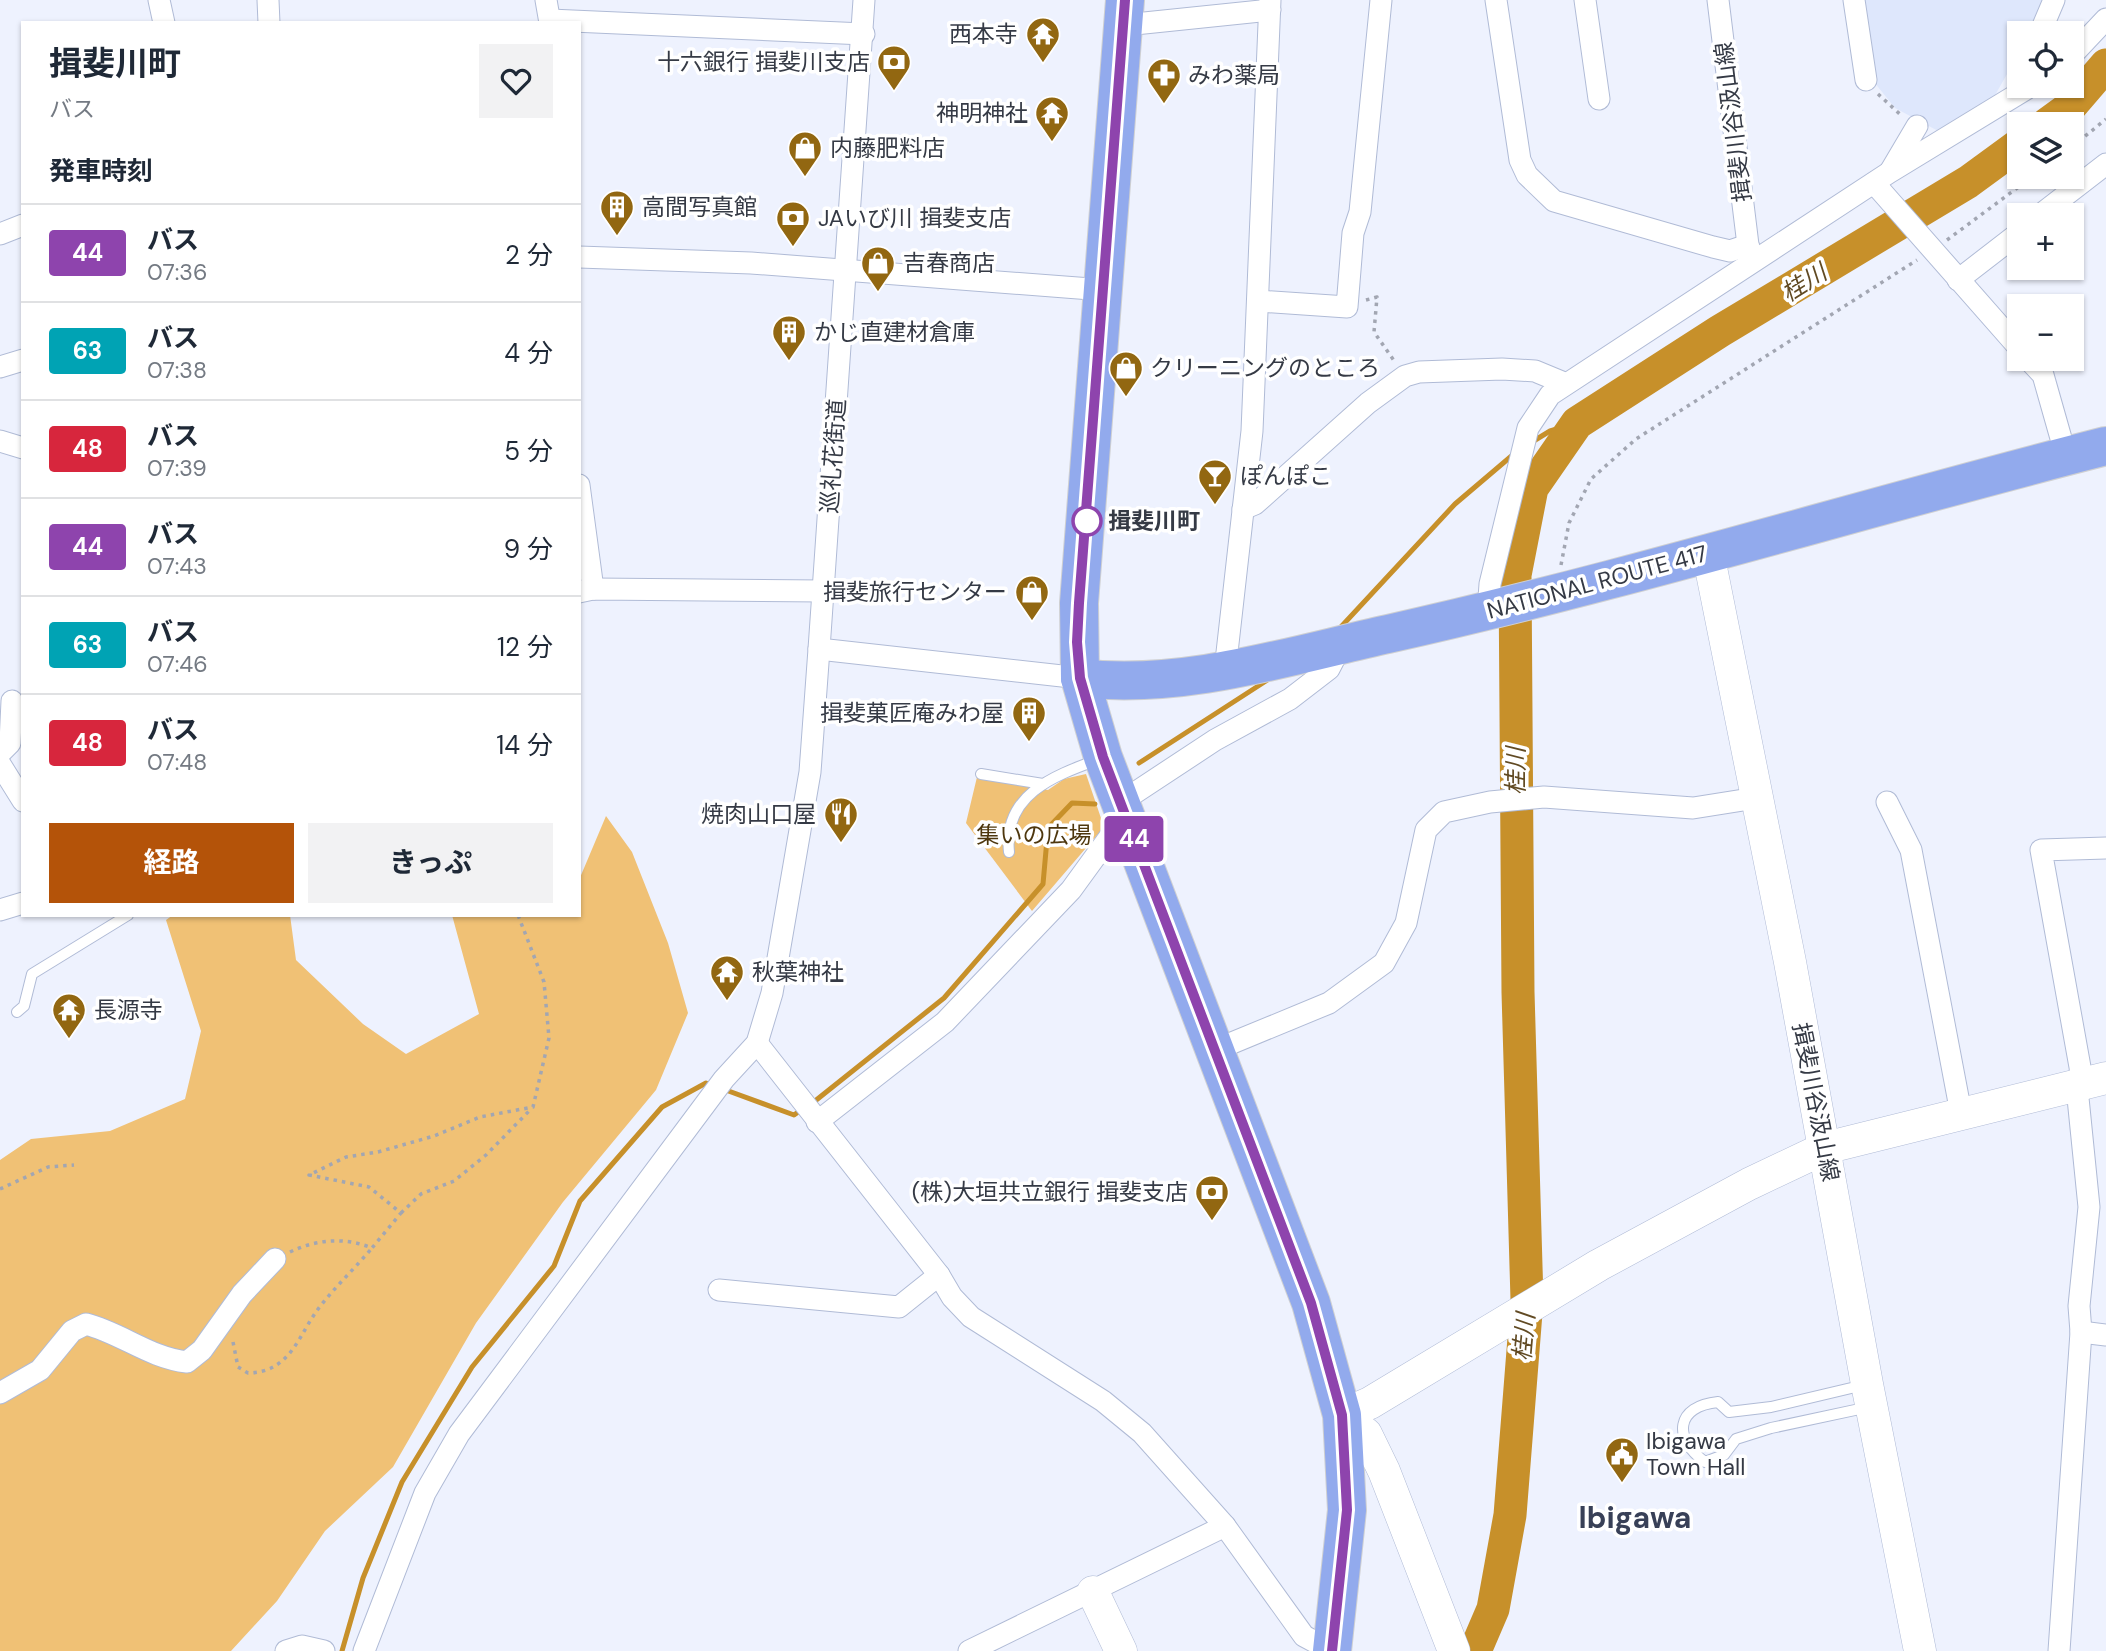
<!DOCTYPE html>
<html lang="ja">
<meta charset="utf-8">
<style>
:root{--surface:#fff;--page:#f2f2f3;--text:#1f2937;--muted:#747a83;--line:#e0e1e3;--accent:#b45309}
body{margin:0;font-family:"DM Sans","Noto Sans JP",sans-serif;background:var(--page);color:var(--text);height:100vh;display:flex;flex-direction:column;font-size:26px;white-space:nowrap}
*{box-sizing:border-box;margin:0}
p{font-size:23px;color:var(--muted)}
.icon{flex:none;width:38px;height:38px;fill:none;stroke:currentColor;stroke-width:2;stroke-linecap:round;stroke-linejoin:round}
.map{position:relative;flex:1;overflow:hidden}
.sheet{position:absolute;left:21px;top:21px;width:560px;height:896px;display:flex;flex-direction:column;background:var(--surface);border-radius:0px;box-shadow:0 2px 5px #0004}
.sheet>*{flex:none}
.badge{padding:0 14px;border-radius:5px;font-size:24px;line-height:46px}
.fabs{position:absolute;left:2007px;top:21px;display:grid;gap:14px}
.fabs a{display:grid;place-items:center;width:77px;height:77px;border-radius:0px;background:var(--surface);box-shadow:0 2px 5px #0004;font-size:35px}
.map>.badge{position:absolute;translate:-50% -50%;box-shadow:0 0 0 4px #fff}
h2{padding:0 28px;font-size:26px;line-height:63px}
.round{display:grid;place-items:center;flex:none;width:74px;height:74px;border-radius:0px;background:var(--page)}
.summary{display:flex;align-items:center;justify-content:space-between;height:119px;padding:0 28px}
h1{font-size:33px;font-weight:700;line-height:52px}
.cta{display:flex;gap:14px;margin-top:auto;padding:14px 28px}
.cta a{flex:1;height:80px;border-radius:0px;background:var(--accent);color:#fff;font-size:28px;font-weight:700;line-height:80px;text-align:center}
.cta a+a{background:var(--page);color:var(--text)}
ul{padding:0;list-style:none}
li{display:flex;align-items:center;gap:21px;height:98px;padding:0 28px;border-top:2px solid var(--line)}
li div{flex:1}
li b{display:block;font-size:26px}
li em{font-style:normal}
li .badge{min-width:77px;font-weight:700;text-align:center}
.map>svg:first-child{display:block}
.built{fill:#dee7fc}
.green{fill:#f0c175}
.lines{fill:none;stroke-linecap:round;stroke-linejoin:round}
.stream{stroke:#c7902a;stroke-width:5}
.river{stroke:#c7902a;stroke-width:33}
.lane-casing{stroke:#b0bbd6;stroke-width:12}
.street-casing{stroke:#b0bbd6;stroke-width:23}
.secondary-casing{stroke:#b0bbd6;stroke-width:33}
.highway-casing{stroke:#cfd0d2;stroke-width:40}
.path{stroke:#a2a6b2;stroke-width:3.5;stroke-dasharray:3.5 5;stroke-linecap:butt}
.lane{stroke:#fff;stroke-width:10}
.street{stroke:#fff;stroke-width:21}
.secondary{stroke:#fff;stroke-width:32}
.highway{stroke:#92aaed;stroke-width:38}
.line-casing{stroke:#fff;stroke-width:16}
.line{stroke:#8e44ad;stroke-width:10}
.stop-dot{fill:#fff;stroke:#8e44ad;stroke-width:3.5}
.labels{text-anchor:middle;stroke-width:7;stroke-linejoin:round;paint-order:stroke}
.poi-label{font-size:23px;fill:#353a45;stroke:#fff;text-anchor:start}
.street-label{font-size:23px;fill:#353a45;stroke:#fff}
.stop-label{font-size:23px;font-weight:bold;fill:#353a45;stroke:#fff;text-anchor:start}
.park-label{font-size:23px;fill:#4e370e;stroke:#fff}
.water-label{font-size:24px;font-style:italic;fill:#614a23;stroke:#fff}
.district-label{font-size:30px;font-weight:bold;fill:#384057;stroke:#fff}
</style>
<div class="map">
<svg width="2106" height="1651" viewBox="0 0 2106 1651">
<rect width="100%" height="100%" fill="#eef2fe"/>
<path class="built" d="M 1860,0 L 2047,0 L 2030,33 L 2020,33 L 2019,53 L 1990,104 L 1942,133 L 1895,108 L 1874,82 Z"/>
<g class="green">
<path d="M 1086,774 L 1104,827 L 1032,911 L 966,823 L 977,777 L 1048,790 L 1064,779 Z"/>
<path d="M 606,816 L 632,852 L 668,943 L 688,1013 L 656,1090 L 563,1202 L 476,1323 L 393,1467 L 325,1531 L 277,1601 L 231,1651 L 0,1651 L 0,1160 L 31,1139 L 110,1131 L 185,1099 L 201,1031 L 166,920 L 173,915 L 290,915 L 296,960 L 363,1024 L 406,1054 L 479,1014 L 452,915 L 579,915 L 579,880 Z"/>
</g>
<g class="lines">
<g class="stream">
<path d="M 1532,442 L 1550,431 L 1577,423"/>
<path d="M 1339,629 L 1455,504 L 1515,453"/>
<path d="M 1139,763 L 1269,679"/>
<path d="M 723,1089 L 794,1115 L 801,1110"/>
<path d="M 810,1105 L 944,998 L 1043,884 L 1048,828 L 1072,803 L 1095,804"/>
<path d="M 342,1651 L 363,1578 L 402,1482 L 472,1367 L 554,1266 L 580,1201 L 662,1107 L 706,1083 L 713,1086"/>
</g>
<g class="river">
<path d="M 2047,124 L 2069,108 L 2106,65"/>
<path d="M 1475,1651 L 1493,1609 L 1510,1515 L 1527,1300 L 1518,992 L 1515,575 L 1532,488 L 1577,423 L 1720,331 L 1968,182 L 2020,144"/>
</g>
<g class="lane-casing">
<g id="lane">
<path d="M 981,774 L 1043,784"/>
<path d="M 1009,852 C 1003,795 1053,776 1097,760"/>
<path d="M 17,1012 L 24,1006 L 32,974 L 128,915"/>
<path d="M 1864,1385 L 1771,1407 L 1729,1412 L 1718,1402 C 1676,1406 1672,1438 1705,1462 L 1724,1455 L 1736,1439 L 1771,1428 L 1869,1407"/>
</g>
</g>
<g class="street-casing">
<g id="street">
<path d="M 159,0 L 164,23"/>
<path d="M 268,0 L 269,23"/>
<path d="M 546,0 L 550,23"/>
<path d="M 864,0 L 819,649 L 1080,678"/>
<path d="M 1496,0 L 1520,160 L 1527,175 L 1554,201 L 1713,247 L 1730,251 L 1748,245"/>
<path d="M 1585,0 L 1599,99"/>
<path d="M 1718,0 L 1748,245 L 1753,258"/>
<path d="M 1854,0 L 1866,80"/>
<path d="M 550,20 L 864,34"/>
<path d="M 1125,25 L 1270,10"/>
<path d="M 2040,33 L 2054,0"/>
<path d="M 2072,55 L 2106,19"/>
<path d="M 1891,170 L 1917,126"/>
<path d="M 1874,183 L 2020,349"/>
<path d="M 2040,215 L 2106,164"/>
<path d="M 0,234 L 23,225"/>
<path d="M 579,257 L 751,263 L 1104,290"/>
<path d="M 1958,280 L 2020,232"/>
<path d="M 1258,301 L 1347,307 L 1353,233 L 1360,212 L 1381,0"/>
<path d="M 2028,359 L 2043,375 L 2066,456"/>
<path d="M 0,367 L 23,360"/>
<path d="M 0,441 L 23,448"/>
<path d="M 579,485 L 593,589"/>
<path d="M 1243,509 L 1255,504 L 1368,403 L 1405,376 L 1419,372 L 1502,369 L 1535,371 L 1564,383"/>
<path d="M 579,592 L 593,589 L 823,591"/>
<path d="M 1488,612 L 1490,584 L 1528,428 L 1550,395 L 1890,172 L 2031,86"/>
<path d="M 1225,670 L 1252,431 L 1270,0"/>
<path d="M 0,753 L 10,743 L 12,701"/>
<path d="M 0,764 L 23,801"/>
<path d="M 1887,802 L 1911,850 L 1961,1113"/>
<path d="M 0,910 L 23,903"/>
<path d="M 757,1043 L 939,1275 L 952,1297 L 971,1317 L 1103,1401 L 1142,1433 L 1225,1526 L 1304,1636 L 1332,1651"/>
<path d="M 1215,1050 L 1329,1003 L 1384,963 L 1406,923 L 1426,830 L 1444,812 L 1490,802 L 1544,797 L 1693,808 L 1756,798"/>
<path d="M 817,1122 L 945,1022 L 1071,890 L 1111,835 L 1121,802 L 1215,740 L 1290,699 L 1329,669 L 1342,644"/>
<path d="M 719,1290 L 899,1307 L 939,1275"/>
<path d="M 2081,1332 L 2106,1335"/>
<path d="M 0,1393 L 40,1370 L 72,1331 L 86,1324 C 121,1333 150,1358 187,1362 L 202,1350 L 242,1294 L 275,1259"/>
<path d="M 286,1651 L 302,1646 L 324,1651"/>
<path d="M 364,1651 L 425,1493 L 459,1434 L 724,1079 L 757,1043 L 772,993 L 810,772 L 819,649"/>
<path d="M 969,1651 L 1225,1526"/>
<path d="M 2059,1651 L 2081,1332 L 2079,1306 L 2089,1207 L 2078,1098 L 2082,1084 L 2080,1067 L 2041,850 L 2106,848"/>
</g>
</g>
<g class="secondary-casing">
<g id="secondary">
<path d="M 1708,553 L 1790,962 L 1867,1384 L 1920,1651"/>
<path d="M 1093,1592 L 1121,1651"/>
<path d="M 1454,1651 L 1384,1471 L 1366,1434 L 1342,1415 L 1370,1403 L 1599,1265 L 1749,1184 L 1825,1148 L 2106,1078"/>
</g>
</g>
<g class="highway-casing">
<g id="highway">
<path d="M 1125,0 L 1079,603 L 1080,678 L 1103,757 L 1311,1303 L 1342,1415 L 1347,1510 L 1332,1651"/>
<path d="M 1080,678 C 1183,690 1289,656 1388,634 C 1630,580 1866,507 2106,446"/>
</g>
</g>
<g class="path">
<path d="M 1878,94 L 1903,117"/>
<path d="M 2072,147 L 2106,119"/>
<path d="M 1947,240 L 2032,177"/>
<path d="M 1366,300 L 1377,297 L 1374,332 L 1395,362"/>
<path d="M 1561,565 L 1569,523 L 1591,479 L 1636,439 L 1917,260"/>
<path d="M 0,1189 L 48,1167 L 74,1165"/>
<path d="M 401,1213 L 421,1194 L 454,1181 L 486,1155 L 531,1109"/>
<path d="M 290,1252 C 317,1239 345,1237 372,1248 L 401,1213 L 369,1187 L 309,1175 L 346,1157 L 378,1152 L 434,1136 L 480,1117 L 533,1107 L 549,1038 L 544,982 L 518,915"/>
<path d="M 233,1342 L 238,1367 L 248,1373 C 293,1372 298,1333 322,1304 C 338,1284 356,1267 372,1248"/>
</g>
<use href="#lane" class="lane"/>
<use href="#street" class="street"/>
<use href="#secondary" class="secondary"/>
<use href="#highway" class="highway"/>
</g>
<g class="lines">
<g class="line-casing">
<path id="line" d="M 1125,0 L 1079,603 L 1077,642 L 1080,678 L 1103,757 L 1311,1303 L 1342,1415 L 1347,1510 L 1332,1651"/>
</g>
<use href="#line" class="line"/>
</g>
<defs>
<g id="temple-pin" transform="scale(1.75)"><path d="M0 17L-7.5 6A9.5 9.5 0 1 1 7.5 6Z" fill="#926711" stroke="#fff"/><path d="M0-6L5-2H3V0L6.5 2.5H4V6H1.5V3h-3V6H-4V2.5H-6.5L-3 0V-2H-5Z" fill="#fff"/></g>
<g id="bank-pin" transform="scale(1.75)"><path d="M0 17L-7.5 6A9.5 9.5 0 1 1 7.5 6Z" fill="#926711" stroke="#fff"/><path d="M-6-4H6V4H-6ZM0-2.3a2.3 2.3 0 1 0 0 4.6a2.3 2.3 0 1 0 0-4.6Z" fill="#fff"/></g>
<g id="pharmacy-pin" transform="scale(1.75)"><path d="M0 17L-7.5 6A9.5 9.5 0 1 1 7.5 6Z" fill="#926711" stroke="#fff"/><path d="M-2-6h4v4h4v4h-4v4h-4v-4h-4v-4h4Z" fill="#fff"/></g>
<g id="shop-pin" transform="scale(1.75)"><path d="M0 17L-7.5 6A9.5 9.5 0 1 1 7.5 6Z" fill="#926711" stroke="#fff"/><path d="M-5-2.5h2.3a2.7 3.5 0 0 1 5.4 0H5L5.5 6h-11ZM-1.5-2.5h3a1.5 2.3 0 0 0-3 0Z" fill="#fff"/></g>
<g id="building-pin" transform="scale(1.75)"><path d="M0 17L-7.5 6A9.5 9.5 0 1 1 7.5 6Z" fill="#926711" stroke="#fff"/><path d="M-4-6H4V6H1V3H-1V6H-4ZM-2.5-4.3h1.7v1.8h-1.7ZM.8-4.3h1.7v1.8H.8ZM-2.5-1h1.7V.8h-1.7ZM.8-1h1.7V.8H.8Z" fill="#fff"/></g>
<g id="bar-pin" transform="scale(1.75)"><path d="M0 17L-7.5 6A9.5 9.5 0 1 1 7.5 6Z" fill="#926711" stroke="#fff"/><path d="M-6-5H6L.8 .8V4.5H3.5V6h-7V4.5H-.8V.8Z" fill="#fff"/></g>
<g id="restaurant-pin" transform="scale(1.75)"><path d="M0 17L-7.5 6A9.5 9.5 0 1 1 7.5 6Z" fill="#926711" stroke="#fff"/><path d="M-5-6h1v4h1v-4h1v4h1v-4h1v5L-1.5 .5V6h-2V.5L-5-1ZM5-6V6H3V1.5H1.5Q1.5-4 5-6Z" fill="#fff"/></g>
<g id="civic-pin" transform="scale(1.75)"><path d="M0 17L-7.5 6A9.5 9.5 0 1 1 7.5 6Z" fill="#926711" stroke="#fff"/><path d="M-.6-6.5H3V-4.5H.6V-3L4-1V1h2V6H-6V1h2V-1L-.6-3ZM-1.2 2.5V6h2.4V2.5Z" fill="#fff"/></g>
</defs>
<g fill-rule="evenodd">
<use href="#temple-pin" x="1043" y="34"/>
<use href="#bank-pin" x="894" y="62"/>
<use href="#pharmacy-pin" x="1164" y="75"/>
<use href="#temple-pin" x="1052" y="113"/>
<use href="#shop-pin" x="805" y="148"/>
<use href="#building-pin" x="617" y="207"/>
<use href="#bank-pin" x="793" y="218"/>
<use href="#shop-pin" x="878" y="263"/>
<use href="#building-pin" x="789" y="332"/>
<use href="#shop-pin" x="1126" y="368"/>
<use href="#bar-pin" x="1215" y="476"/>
<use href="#shop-pin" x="1032" y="592"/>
<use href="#building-pin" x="1029" y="713"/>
<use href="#restaurant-pin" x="841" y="814"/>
<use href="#temple-pin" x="727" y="972"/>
<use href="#temple-pin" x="69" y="1010"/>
<use href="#bank-pin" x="1212" y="1192"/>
<use href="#civic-pin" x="1622" y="1454"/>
</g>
<circle class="stop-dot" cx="1087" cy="521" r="14"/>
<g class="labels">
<g class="poi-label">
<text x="1018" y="42" text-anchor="end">西本寺</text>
<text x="870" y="70" text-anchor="end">十六銀行 揖斐川支店</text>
<text x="1188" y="83">みわ薬局</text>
<text x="1028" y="121" text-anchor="end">神明神社</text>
<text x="830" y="156">内藤肥料店</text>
<text x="642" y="215">高間写真館</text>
<text x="818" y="226">JAいび川 揖斐支店</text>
<text x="903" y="271">吉春商店</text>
<text x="814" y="340">かじ直建材倉庫</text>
<text x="1150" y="376">クリーニングのところ</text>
<text x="1240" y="484">ぽんぽこ</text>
<text x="1007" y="600" text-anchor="end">揖斐旅行センター</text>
<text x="1004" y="721" text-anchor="end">揖斐菓匠庵みわ屋</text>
<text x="816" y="822" text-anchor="end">焼肉山口屋</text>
<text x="752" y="980">秋葉神社</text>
<text x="94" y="1018">長源寺</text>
<text x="1188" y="1200" text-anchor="end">(株)大垣共立銀行 揖斐支店</text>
<text x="1646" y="1449">Ibigawa<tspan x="1646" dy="26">Town Hall</tspan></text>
</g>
<g class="street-label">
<text transform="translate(1733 122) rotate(-97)" y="8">揖斐川谷汲山線</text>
<text transform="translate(833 456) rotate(-86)" y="8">巡礼花街道</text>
<text transform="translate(1597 582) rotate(-15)" y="8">NATIONAL ROUTE 417</text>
<text transform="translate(1816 1102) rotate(79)" y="8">揖斐川谷汲山線</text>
</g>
<g class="stop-label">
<text x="1108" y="529">揖斐川町</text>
</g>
<g class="park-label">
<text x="1034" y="843">集いの広場</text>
</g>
<g class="water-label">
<text transform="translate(1804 283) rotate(-32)" y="8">桂川</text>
<text transform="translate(1516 771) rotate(-90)" y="8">桂川</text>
<text transform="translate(1524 1337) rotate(-85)" y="8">桂川</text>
</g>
<g class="district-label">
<text x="1635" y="1528">Ibigawa</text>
</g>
</g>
</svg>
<div class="fabs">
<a><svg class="icon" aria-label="locate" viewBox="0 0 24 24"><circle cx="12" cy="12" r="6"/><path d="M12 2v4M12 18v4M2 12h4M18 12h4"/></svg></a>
<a><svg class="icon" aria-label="layers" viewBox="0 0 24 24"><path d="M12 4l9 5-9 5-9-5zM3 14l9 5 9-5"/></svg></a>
<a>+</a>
<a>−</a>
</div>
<b class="badge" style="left:1134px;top:839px;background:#8e44ad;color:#fff">44</b>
<section class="sheet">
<div class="summary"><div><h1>揖斐川町</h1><p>バス</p></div><a class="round"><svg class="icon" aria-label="heart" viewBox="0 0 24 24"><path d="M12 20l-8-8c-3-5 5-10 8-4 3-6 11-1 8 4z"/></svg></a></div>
<h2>発車時刻</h2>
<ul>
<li><span class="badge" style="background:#8e44ad;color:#fff">44</span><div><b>バス</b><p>07:36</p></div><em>2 分</em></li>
<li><span class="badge" style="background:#00a3b4;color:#fff">63</span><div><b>バス</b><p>07:38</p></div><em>4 分</em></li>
<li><span class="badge" style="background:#d7263d;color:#fff">48</span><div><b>バス</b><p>07:39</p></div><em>5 分</em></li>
<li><span class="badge" style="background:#8e44ad;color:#fff">44</span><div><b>バス</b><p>07:43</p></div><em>9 分</em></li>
<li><span class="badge" style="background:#00a3b4;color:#fff">63</span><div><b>バス</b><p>07:46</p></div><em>12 分</em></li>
<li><span class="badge" style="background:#d7263d;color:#fff">48</span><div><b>バス</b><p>07:48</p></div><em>14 分</em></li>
</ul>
<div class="cta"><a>経路</a><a>きっぷ</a></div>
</section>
</div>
